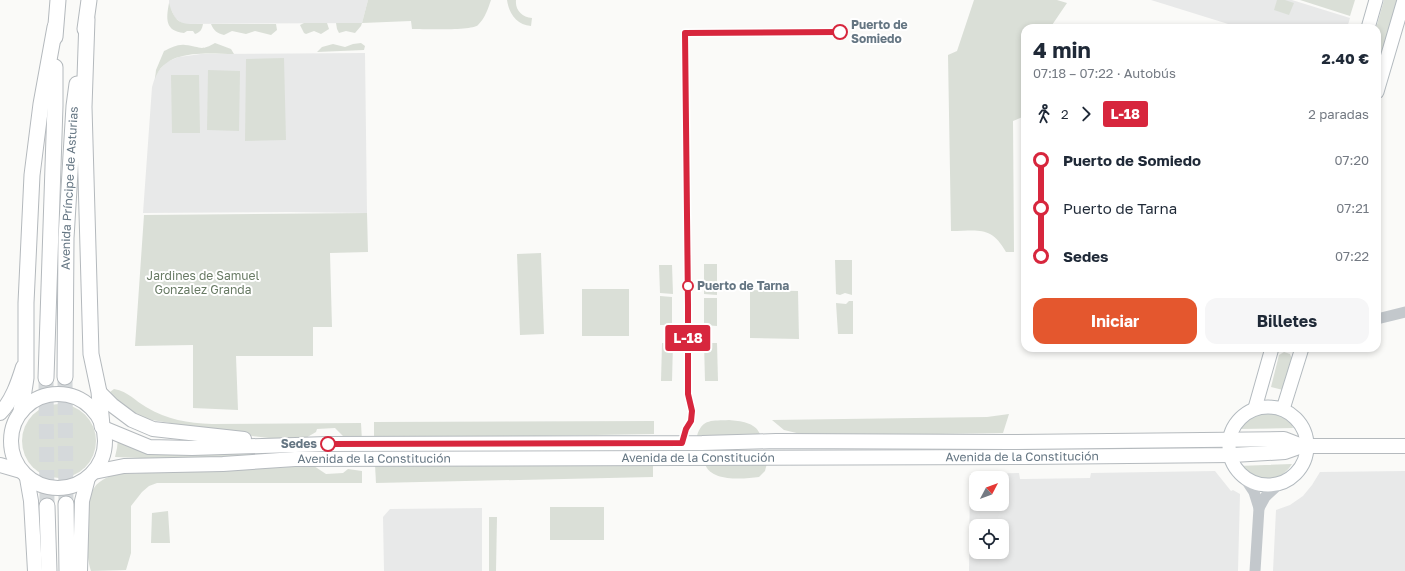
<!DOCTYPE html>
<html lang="es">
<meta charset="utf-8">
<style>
:root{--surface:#fff;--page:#f6f6f7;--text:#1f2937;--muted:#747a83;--accent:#e4572e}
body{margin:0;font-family:"Golos Text",sans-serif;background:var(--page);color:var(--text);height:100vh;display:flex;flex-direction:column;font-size:15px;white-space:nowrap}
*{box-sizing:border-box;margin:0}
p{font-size:13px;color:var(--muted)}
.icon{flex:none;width:22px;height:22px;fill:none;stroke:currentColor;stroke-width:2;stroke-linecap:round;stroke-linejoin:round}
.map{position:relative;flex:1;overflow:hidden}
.details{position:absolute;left:1021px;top:24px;width:360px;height:328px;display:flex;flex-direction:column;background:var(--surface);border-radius:12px;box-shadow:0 2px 6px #0003}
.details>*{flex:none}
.badge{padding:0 8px;border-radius:3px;font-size:14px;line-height:26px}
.needle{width:26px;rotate:49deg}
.tools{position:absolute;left:969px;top:471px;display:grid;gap:8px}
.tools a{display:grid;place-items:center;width:40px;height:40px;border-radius:8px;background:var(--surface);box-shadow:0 2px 6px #0003;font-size:20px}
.map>.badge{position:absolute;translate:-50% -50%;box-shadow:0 0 0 2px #fff}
.legs{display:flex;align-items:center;gap:6px;height:44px;padding:0 12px;font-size:13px}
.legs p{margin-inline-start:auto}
.summary{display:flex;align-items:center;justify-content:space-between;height:68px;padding:0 12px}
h1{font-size:22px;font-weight:700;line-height:30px}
.button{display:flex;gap:8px;margin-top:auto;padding:8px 12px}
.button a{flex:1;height:46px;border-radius:12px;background:var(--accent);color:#fff;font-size:16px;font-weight:700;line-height:46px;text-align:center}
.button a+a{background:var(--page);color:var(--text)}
ul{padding:0 12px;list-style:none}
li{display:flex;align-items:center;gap:14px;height:48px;font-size:15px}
li i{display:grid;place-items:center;width:6px;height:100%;margin:0 5px;background:currentColor}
li i::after{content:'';width:10px;height:10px;margin:-5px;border:3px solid;border-radius:50%;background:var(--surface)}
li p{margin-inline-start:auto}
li:first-child i{background:linear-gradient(#0000 50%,currentColor 0)}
li:last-child i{background:linear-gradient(currentColor 50%,#0000 0)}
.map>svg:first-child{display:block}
.built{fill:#e8e9e9;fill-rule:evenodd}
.green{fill:#dadfd7}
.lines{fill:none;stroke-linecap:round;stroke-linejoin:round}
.trunk-tunnel{stroke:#d5d9db;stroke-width:15;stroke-dasharray:15 8;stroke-linecap:butt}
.secondary-casing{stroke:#b3babf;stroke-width:15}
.primary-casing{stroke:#b5babe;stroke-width:16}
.trunk-casing{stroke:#b4b9bd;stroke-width:17}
.tertiary{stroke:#c3c8cc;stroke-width:11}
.secondary{stroke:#fff;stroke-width:13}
.primary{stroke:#fff;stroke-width:14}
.trunk{stroke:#fff;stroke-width:15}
.line-1-casing{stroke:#fff;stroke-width:9}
.line-1{stroke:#d7263d;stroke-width:6}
.stop-1-dot{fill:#fff;stroke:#d7263d;stroke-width:2}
.labels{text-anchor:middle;stroke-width:4;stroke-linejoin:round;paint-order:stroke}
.stop-label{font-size:12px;font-weight:bold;fill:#657683;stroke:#fff;text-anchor:start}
.street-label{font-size:12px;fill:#657683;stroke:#fff}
.park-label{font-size:12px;fill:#687a64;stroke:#fff}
</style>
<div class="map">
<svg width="1405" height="571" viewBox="0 0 1405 571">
<rect width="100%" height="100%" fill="#fafaf8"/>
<g class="built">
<path d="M 169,0 L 368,0 L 362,23 L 183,24 L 175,18 L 169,5 Z"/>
<path d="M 1151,0 L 1292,0 L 1350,18 L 1347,28 L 1241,28 Z"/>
<path d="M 365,53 L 367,213 L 289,212 L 143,213 L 152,87 L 156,74 L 166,62 L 179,57 L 201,54 Z"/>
<path d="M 1215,471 L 1231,491 L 1233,490 L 1240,494 L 1238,571 L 969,571 L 970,474 L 1019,473 L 1020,479 L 1024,479 L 1090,478 L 1091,473 ZM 976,478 L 1002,478 L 1002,504 L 976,504 ZM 976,526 L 1002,526 L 1002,552 L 976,552 Z"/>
<path d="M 1405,471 L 1405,571 L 1273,571 L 1276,510 L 1290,505 L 1303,496 L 1312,485 L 1320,472 Z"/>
<path d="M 482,508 L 482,571 L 384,571 L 383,517 L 390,509 Z"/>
</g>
<g class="green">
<path d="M 368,0 L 491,0 C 488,9 485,18 478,25 C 472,31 424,29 412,29 L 411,21 L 362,23 L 361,26 L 355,33 L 346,31 L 339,33 L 337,29 L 336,23 L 362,23 Z"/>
<path d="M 507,0 L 516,0 C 515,10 522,17 532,18 L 531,26 C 517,25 509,14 507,0 Z"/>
<path d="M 974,0 L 1057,0 L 1067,3 L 1050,28 L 1025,28 L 1025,116 L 1013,121 L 1014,252 L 1006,252 C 991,225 978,231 951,231 L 948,55 L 957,51 Z"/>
<path d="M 1277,0 L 1285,0 L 1294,3 L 1289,15 L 1274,10 Z"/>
<path d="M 1300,0 L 1355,0 L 1350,16 Z"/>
<path d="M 1384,0 L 1397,0 L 1377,69 L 1376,28 Z"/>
<path d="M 169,3 C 176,26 182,24 203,24 C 202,29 201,32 195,34 L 193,31 L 187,31 L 184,33 C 165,31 166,19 169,3 Z"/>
<path d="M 304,23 L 327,23 L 329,29 L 321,34 L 314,31 L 306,34 L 304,33 L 300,25 Z"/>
<path d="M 211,24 L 276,24 L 277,30 L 271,35 L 255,31 L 246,34 L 232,31 L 224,35 C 217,33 214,31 211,24 Z"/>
<path d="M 215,43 L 231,49 L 234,54 C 208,54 165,48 155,79 L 156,70 L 164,51 C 171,48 178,44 185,45 C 200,46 200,52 215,43 Z"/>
<path d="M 361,43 L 365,46 L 364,50 L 317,52 L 322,47 L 333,44 L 345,47 L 353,44 Z"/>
<path d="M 284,58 L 286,140 L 245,141 L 246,59 Z"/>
<path d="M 208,70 L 240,71 L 239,131 L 207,130 Z"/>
<path d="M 171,75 L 199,75 L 200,133 L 172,133 Z"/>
<path d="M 367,213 L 368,252 L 330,253 L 332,327 L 313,327 L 313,356 L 236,356 L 238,410 L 193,408 L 193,345 L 135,346 L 144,215 Z"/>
<path d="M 541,253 L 544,334 L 520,335 L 517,254 Z"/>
<path d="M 835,260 L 852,260 L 852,295 L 845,293 L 840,295 L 836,294 Z"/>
<path d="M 704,264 L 717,264 L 717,295 L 704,294 Z"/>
<path d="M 659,265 L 672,265 L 673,294 L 660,293 Z"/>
<rect x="582" y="289" width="47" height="47"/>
<path d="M 750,290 L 798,291 L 799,339 L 750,338 Z"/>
<path d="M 660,296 L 672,297 L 672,325 L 660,325 Z"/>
<path d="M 704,298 L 717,298 L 717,326 L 704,325 Z"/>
<path d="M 849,301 L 853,301 L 853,334 L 838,334 L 836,303 L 846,304 Z"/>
<path d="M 662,343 L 673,343 L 672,381 L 661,381 Z"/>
<path d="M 704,343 L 717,343 L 718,381 L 705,381 Z"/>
<path d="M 1284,352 L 1290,354 L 1292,359 L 1283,390 L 1271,387 L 1279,355 Z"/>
<path d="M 114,389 C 129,392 134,400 146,407 C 168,420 187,423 212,424 L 361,423 L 362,441 L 346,439 L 335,428 L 317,429 L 316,432 L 304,439 L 269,438 L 236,434 L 146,419 C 131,413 120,404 110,392 Z"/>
<circle cx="59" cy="441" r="37"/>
<path d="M 1270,413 C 1278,415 1291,419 1293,428 L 1239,429 C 1248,416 1254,414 1270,413 Z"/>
<path d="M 1009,414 L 1003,433 L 809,436 L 784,430 L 772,420 L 987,417 Z"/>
<path d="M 729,420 C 740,421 755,422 760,434 L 697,436 C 702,418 713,421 729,420 Z"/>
<path d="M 654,421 L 654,434 L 374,439 L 374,422 Z"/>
<path d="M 118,439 L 129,446 L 142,450 L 262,452 L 364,451 L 363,454 L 166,459 L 115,457 L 117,448 Z"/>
<path d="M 767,463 L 765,471 L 759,477 C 743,479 711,482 705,464 Z"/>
<path d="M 653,464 L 653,477 L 376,483 L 375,465 Z"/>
<path d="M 1292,464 C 1282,479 1267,485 1250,477 C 1246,474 1242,469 1238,466 Z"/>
<path d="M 314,466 L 326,474 L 343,473 L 348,469 L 362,471 L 362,483 L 157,483 L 149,486 L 142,492 L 131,506 L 131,553 L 126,570 L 91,571 C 85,555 84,502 94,488 C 100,479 111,475 121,474 Z"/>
<rect x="550" y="507" width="54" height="33"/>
<path d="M 168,511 L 170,543 L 151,543 L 152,513 Z"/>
<path d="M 489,517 L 497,517 L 496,571 L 489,571 Z"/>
</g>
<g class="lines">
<g class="trunk-tunnel">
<path d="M 65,377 L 66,504"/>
<path d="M 46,378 L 47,506"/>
</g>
<g class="secondary-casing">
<g id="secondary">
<path d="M 1368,28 L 1376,0"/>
<path d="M 1377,92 L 1404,0"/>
<circle cx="1268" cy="446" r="39"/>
<path d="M 1255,408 L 1272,348"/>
<path d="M 1283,409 L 1302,348"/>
</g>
</g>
<g class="primary-casing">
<g id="primary">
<path d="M 99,392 L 112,405 L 132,420 L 153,429 L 244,439"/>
<circle cx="58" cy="441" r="47"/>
<path d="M 0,413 C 12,401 18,383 23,367"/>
<path d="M 103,428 L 149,447 L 192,448 L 328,444 L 702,443 L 776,441 L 1010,442 L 1284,439 L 1302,446"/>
<path d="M 0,465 L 21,471"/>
<path id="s1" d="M 94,472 L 124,466 L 223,464 L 295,459 L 1025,457 L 1233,455 L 1285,452 L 1302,446 L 1405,446"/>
<path d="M 27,478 L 31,501 L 35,571"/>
<path d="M 80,571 L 82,501 L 88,478"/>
</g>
</g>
<g class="trunk-casing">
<g id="trunk">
<path d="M 87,19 L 84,107 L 91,354 L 99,392 L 102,426"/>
<path d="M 85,29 L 89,0"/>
<path d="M 55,37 L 58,0"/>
<path id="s2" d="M 65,377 L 66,238 L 74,106 L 77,84"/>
<path d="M 46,378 L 55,106 L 55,67"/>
<path d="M 21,411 L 26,378 L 26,303 L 32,175 L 41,104 L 55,27"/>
<path d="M 66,504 L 67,571"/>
<path d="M 47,506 L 49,571"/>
</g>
</g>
<g class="tertiary">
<path d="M 1377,319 L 1405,312"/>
<path d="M 1244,477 L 1254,492 L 1259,508 L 1255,571"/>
<path d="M 1259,508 L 1265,497 L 1279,484"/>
</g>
<use href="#secondary" class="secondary"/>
<use href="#primary" class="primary"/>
<use href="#trunk" class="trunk"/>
</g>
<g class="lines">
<g class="line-1-casing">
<path id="line-1" d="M 328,444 L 682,443 L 686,429 L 691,421 L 692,411 L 688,394 L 688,305 L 685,33 L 840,32"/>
</g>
<use href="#line-1" class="line-1"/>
</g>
<g class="stop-1-dot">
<circle cx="840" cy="32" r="7"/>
<circle cx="688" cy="286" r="5"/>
<circle cx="328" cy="444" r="7"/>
</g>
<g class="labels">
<g class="stop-label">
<text x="851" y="29">Puerto de<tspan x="851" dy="14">Somiedo</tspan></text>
<text x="697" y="290">Puerto de Tarna</text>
<text x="317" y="448" text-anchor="end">Sedes</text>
</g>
<g class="street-label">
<text dy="4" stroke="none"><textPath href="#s2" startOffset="189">Avenida Príncipe de Asturias</textPath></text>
<text dy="4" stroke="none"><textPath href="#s1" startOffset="929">Avenida de la Constitución</textPath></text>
<text dy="4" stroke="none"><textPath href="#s1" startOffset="605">Avenida de la Constitución</textPath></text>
<text dy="4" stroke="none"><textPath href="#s1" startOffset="281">Avenida de la Constitución</textPath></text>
</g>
<g class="park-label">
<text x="203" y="280">Jardines de Samuel<tspan x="203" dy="14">Gonzalez Granda</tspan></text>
</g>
</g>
</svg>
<div class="tools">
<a><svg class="needle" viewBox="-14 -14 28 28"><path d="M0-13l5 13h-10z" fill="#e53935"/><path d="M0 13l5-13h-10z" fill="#747a83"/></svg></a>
<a><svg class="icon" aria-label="locate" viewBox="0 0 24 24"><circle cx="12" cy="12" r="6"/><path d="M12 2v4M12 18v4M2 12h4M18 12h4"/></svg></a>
</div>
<b class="badge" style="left:688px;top:338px;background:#d7263d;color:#fff">L-18</b>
<section class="details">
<div class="summary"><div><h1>4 min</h1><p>07:18 – 07:22 · Autobús</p></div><b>2.40 €</b></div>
<div class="legs"><svg class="icon" aria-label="walk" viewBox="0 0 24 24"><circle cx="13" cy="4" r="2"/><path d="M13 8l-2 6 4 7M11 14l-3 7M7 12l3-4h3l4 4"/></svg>2<svg class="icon" aria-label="forward" viewBox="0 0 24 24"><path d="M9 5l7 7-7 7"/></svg><b class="badge" style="background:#d7263d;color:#fff">L-18</b><p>2 paradas</p></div>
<ul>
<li><i style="color:#d7263d"></i><b>Puerto de Somiedo</b><p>07:20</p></li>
<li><i style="color:#d7263d"></i><span>Puerto de Tarna</span><p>07:21</p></li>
<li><i style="color:#d7263d"></i><b>Sedes</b><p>07:22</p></li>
</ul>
<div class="button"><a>Iniciar</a><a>Billetes</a></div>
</section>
</div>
